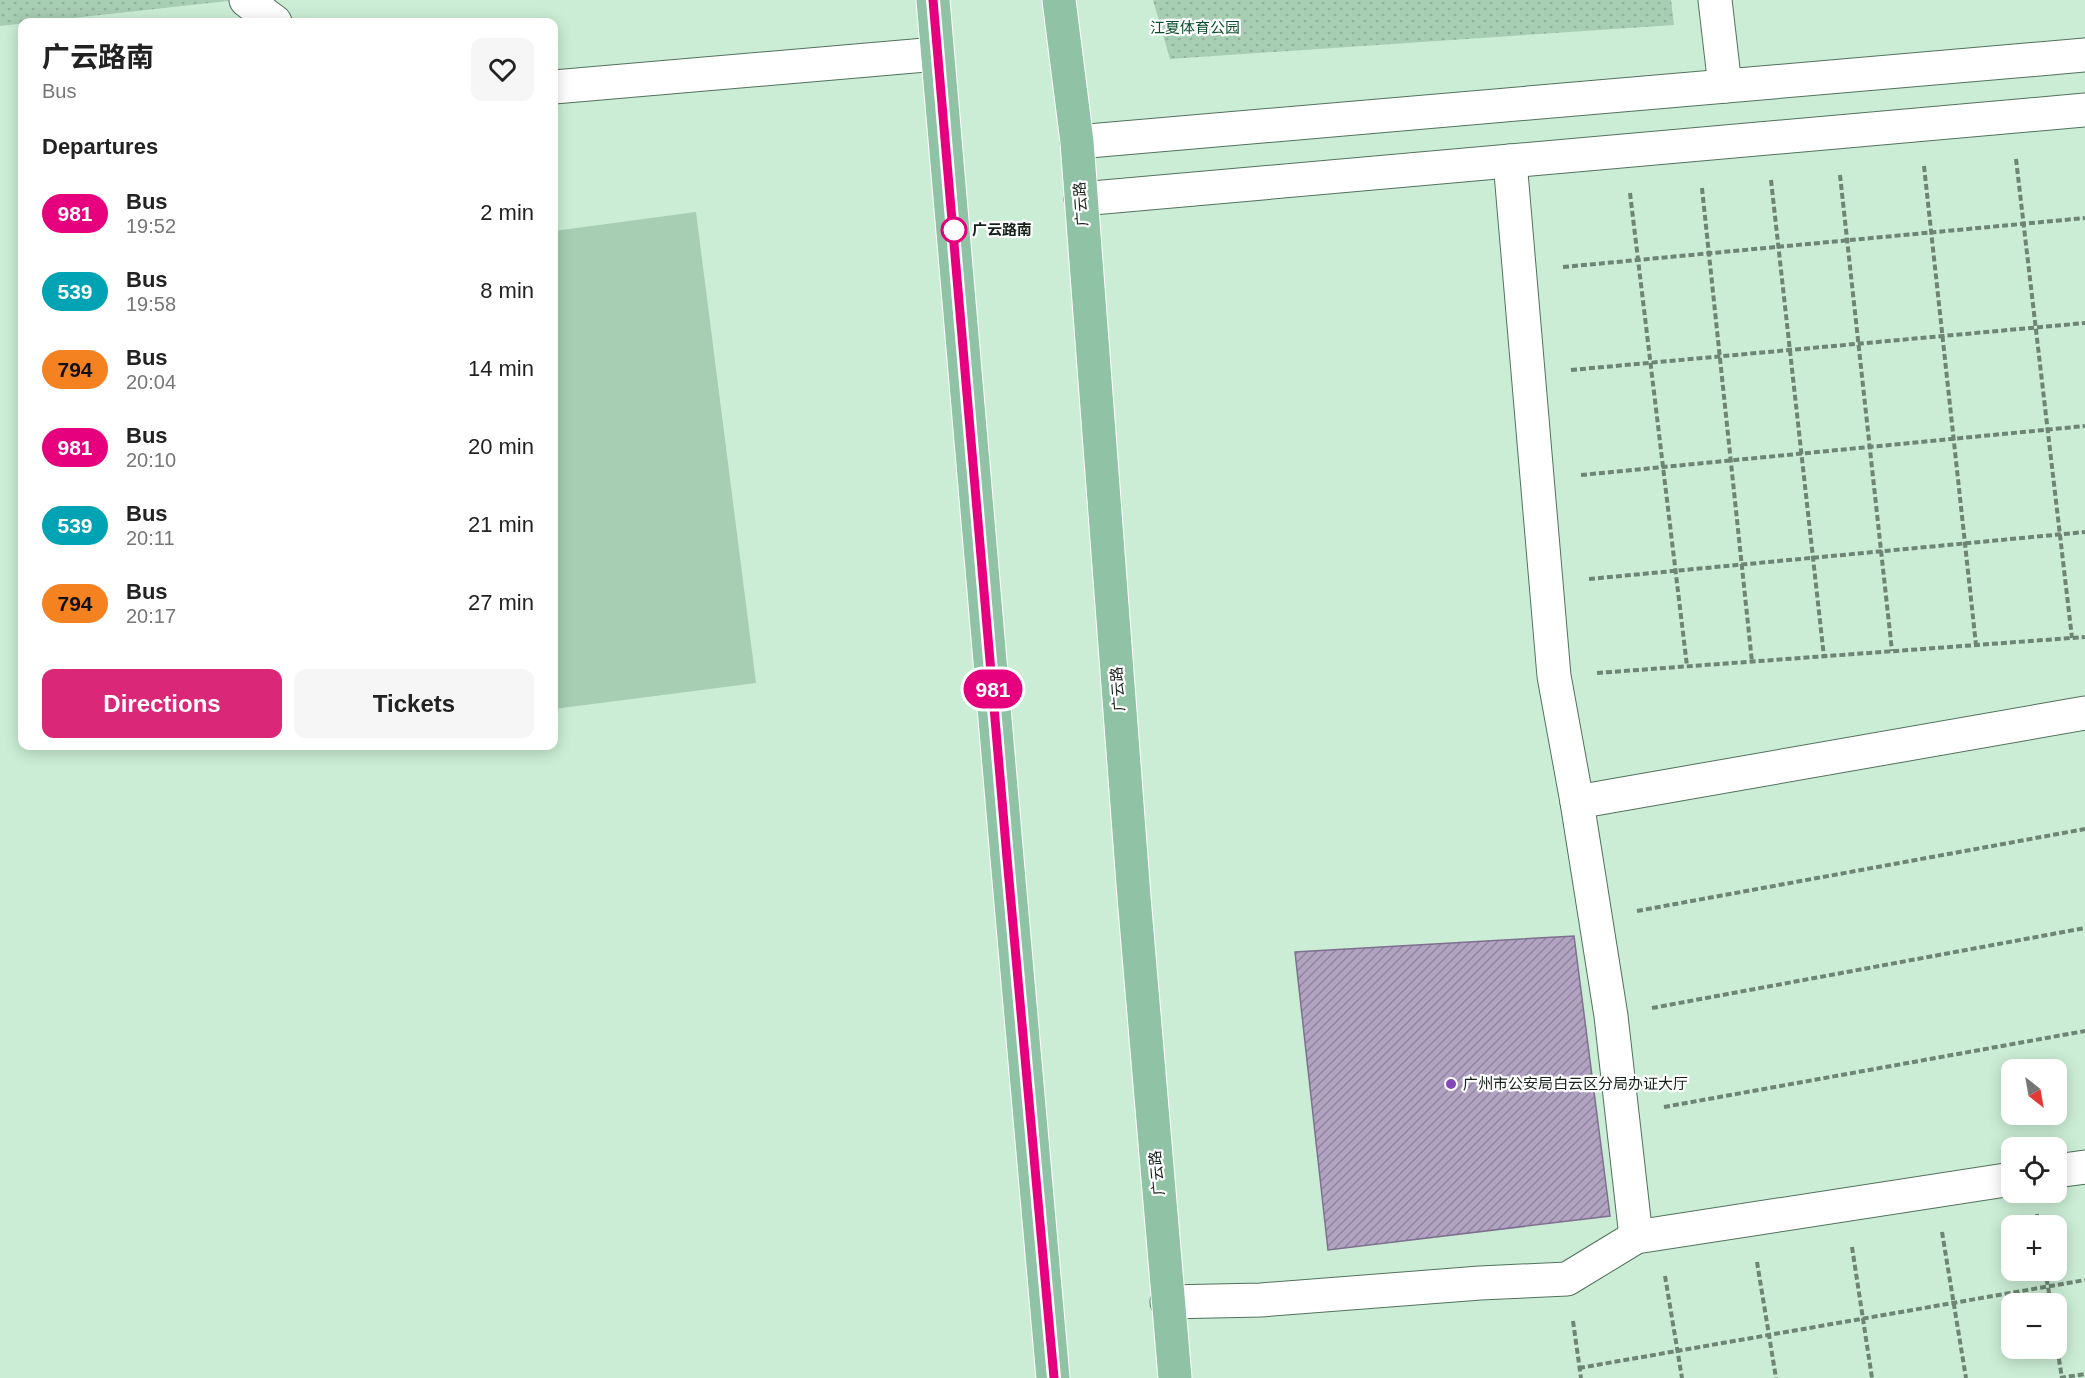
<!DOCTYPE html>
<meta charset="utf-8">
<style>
:root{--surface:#fff;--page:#f6f6f6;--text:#222;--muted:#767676;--accent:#db2777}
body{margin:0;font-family:Helvetica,"Noto Sans SC",sans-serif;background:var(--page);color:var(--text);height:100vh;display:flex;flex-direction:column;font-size:22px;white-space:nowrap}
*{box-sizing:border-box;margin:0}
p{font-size:20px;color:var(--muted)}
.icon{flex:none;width:33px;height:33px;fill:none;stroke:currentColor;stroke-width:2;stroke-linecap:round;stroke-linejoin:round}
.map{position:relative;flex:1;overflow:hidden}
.sheet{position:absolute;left:18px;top:18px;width:540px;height:732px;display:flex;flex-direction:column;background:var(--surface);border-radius:12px;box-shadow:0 3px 15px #0003}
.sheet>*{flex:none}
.badge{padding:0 12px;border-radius:20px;font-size:21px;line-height:39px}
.needle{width:39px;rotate:149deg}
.tools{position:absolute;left:2001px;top:1059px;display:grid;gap:12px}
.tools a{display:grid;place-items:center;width:66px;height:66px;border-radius:12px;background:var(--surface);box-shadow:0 3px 15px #0003;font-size:30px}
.map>.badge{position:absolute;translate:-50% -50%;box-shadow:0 0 0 3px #fff}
h2{padding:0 24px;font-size:22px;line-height:54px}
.round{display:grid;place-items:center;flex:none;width:63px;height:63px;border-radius:12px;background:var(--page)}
.summary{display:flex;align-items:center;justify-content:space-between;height:102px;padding:0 24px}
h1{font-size:28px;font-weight:700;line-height:45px}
.action{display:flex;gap:12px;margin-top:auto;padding:12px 24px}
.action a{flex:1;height:69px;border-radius:12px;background:var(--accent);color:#fff;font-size:24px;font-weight:700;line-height:69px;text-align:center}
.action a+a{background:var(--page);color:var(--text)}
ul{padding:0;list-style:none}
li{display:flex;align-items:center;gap:18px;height:78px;padding:0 24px}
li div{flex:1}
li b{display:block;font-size:22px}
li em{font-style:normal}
li .badge{min-width:66px;font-weight:700;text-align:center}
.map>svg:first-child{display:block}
.green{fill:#a7cdb3}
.park{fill:url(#park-dots)}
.building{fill:url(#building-hatch);stroke:#7e708e;stroke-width:1.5}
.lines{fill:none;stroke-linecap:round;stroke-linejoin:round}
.minor-casing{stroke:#52715d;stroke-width:35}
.primary-casing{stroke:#fff;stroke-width:35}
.path{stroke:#6e8575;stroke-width:4;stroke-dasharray:6 3;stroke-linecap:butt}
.minor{stroke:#fff;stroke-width:33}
.primary{stroke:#90c3a5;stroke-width:33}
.line-casing{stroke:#fff;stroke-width:14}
.line{stroke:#e6007e;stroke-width:9}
.stop-dot{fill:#fff;stroke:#e6007e;stroke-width:3}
.poi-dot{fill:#8646bb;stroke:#fff;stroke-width:2}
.labels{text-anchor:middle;stroke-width:4.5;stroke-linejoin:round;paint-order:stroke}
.park-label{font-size:15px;fill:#0a4f2d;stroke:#fff}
.street-label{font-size:15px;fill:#152119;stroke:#fff}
.stop-label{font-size:15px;font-weight:bold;fill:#152119;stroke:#fff;text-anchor:start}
.poi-label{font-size:15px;fill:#152119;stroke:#fff;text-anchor:start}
</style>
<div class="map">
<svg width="2085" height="1378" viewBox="0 0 2085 1378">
<defs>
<pattern id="park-dots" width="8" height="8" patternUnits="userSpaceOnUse" patternTransform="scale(1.5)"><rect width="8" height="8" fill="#a7cdb3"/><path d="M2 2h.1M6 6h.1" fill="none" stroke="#8fb099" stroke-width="1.8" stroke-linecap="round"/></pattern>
<pattern id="building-hatch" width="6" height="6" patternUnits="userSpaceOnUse" patternTransform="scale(1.5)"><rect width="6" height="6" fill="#b2a3c3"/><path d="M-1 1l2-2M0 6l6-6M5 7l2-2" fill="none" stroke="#90849e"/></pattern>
</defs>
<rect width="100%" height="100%" fill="#cbedd5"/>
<path class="green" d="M 696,212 L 756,683 L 554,709 L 554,231 Z"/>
<g class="park">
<path d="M 0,0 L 237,0 L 0,26 Z"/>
<path d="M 1153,0 L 1671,0 L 1674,25 L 1170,59 Z"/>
</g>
<path class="building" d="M 1574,936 L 1610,1216 L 1328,1250 L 1295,952 Z"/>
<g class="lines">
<g class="minor-casing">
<g id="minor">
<path d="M 246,0 L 275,22"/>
<path d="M 1715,0 L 1725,86"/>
<path d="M 554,87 L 937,54"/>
<path d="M 1077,142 L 2085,55"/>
<path d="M 1510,161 L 1554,676 L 1577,802 L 1611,1016 L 1636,1237"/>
<path d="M 1081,199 L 2085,110"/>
<path d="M 1577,802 L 2085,713"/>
<path d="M 2056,1171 L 2085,1167"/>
<path d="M 1167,1302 L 1261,1300 L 1480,1283 L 1567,1279 L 1636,1237 L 2012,1179"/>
</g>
</g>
<g class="primary-casing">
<g id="primary">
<path d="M 933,0 L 1007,858 L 1053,1378"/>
<path d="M 1059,0 L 1077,142 L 1134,897 L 1175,1378"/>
</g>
</g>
<g class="path">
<path d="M 2016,159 L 2072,638"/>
<path d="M 1924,166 L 1976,645"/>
<path d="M 1840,175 L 1892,651"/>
<path d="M 1771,180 L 1824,657"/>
<path d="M 1702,188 L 1752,662"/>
<path d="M 1630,193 L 1687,666"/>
<path d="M 1563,267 L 2085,218"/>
<path d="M 1571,370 L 2085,323"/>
<path d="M 1581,475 L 2085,426"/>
<path d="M 1589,579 L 2085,532"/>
<path d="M 1597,673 L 2085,637"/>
<path d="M 1637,911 L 2085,829"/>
<path d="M 1652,1008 L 2085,928"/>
<path d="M 1664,1107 L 2085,1031"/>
<path d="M 2037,1214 L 2038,1226"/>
<path d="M 1942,1232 L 1966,1378"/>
<path d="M 1852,1247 L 1872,1378"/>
<path d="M 1757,1262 L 1776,1378"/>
<path d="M 2045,1270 L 2051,1304"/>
<path d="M 1665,1276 L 1682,1378"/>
<path d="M 1573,1321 L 1581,1378"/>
<path d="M 2056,1341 L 2062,1378"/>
<path d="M 1579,1368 L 2085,1280"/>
<path d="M 2060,1378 L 2085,1374"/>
</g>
<use href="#minor" class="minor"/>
<use href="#primary" class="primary"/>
</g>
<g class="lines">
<g class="line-casing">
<path id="line" d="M 933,0 L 1007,858 L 1054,1378"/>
</g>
<use href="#line" class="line"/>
</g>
<circle class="stop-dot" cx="954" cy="230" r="12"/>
<circle class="poi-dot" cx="1451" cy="1084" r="6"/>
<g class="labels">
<g class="park-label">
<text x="1195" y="33">江夏体育公园</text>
</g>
<g class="street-label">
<text transform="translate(1081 204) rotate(-94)" y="5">广云路</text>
<text transform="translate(1118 689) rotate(-94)" y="5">广云路</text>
<text transform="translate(1157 1173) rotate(-95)" y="5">广云路</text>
</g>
<g class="stop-label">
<text x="972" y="235">广云路南</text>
</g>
<g class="poi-label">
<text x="1463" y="1089">广州市公安局白云区分局办证大厅</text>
</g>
</g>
</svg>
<div class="tools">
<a><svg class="needle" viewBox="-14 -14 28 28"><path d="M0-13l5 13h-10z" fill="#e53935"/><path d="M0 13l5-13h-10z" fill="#767676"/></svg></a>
<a><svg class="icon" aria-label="locate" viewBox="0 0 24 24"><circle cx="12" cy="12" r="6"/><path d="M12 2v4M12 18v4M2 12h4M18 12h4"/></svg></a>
<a>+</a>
<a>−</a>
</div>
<b class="badge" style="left:993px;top:689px;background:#e6007e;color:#fff">981</b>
<section class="sheet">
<div class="summary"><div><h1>广云路南</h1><p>Bus</p></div><a class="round"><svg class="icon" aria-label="heart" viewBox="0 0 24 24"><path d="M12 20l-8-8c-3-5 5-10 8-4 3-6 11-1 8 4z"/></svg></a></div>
<h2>Departures</h2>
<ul>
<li><span class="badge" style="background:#e6007e;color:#fff">981</span><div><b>Bus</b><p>19:52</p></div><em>2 min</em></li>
<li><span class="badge" style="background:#00a3b4;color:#fff">539</span><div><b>Bus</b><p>19:58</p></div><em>8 min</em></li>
<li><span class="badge" style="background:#f58220;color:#111">794</span><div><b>Bus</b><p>20:04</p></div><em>14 min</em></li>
<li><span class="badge" style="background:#e6007e;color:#fff">981</span><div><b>Bus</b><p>20:10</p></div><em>20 min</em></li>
<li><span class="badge" style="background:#00a3b4;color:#fff">539</span><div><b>Bus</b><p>20:11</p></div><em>21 min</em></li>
<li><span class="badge" style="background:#f58220;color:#111">794</span><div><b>Bus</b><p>20:17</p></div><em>27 min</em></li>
</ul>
<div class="action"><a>Directions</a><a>Tickets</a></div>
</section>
</div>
